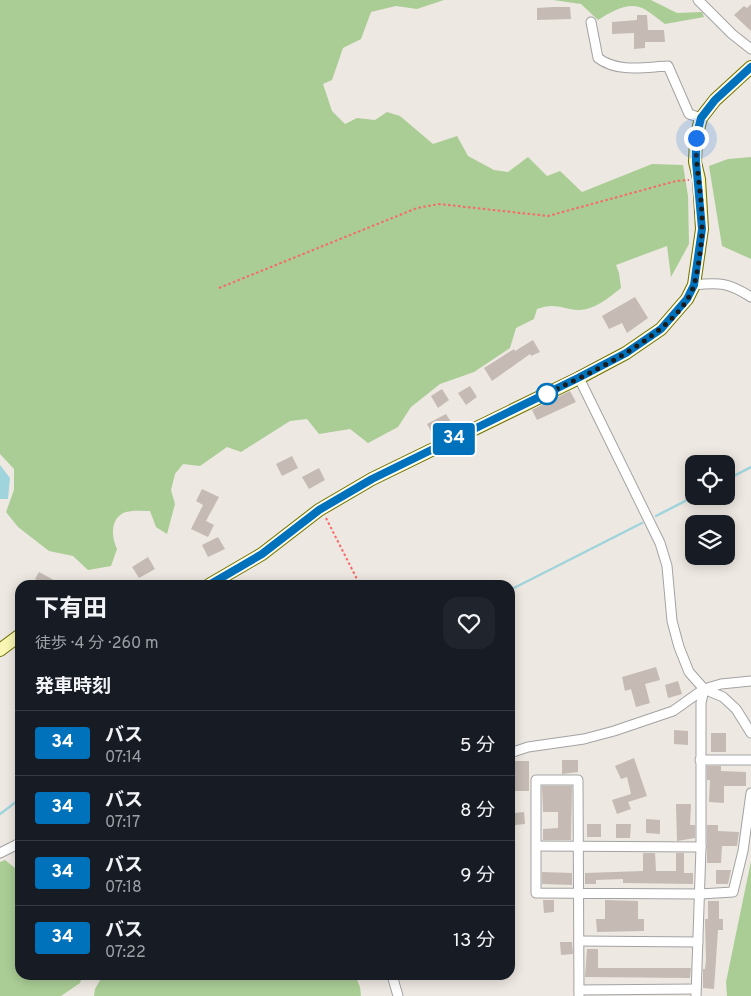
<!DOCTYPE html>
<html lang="ja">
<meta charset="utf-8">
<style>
:root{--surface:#171b24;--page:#20242c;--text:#f1f3f6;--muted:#9ea1a6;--line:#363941}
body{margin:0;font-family:Overpass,"Noto Sans JP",sans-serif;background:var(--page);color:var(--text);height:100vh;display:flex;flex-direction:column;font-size:19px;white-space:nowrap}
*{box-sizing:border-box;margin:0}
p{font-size:16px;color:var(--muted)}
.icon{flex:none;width:28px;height:28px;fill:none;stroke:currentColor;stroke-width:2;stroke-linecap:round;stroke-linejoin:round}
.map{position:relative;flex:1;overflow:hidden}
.drawer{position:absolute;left:15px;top:580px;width:500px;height:400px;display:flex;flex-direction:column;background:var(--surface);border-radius:15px;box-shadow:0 2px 12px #0003}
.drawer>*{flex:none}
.badge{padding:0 10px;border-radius:4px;font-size:18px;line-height:32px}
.controls{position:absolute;left:685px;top:455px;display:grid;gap:10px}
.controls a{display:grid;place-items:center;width:50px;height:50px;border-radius:10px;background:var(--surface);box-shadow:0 2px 12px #0003;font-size:25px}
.you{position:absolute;width:25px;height:25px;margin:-12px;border:4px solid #fff;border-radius:50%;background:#1a73e8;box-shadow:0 0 0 8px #1a73e833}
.map>.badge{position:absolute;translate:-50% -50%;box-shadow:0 0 0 2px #fff}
h2{padding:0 20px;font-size:19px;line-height:45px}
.round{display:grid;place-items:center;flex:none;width:52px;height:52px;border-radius:15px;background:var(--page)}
.overview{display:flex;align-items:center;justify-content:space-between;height:85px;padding:0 20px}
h1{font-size:24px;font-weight:700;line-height:38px}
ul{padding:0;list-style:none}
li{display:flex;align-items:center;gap:15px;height:65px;padding:0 20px;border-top:1px solid var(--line)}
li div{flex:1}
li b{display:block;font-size:19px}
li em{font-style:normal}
li .badge{min-width:55px;font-weight:700;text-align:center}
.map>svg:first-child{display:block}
.forest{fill:#aacd95}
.water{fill:#a0d4dc}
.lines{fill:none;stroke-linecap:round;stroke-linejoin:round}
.stream{stroke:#a0d4dc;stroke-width:2.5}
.building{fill:#c5bab4}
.street-casing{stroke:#a3a3a3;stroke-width:11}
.secondary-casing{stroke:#6f7104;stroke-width:14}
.path{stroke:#fa6765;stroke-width:2;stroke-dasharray:2.5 2.5;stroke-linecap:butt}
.street{stroke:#fff;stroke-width:9}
.secondary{stroke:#f9f7b3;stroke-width:12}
.line-casing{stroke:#fff;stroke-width:11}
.line{stroke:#0072bc;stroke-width:8}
.walk{stroke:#1c1c1c;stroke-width:5;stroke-dasharray:0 9}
.stop-dot{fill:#fff;stroke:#0072bc;stroke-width:2.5}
</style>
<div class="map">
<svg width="751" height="996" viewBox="0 0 751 996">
<rect width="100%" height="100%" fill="#ede8e1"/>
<g class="forest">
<path d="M 0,0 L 444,0 L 417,9 L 396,6 L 371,12 L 361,39 L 343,48 L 332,80 L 323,84 L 332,111 L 345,124 L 357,118 L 375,120 L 387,112 L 400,116 L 433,144 L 457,136 L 468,156 L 494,170 L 508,172 L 528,157 L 547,176 L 560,171 L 582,192 L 652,164 L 683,165 L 688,196 L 689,244 L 671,277 L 667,246 L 616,265 L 619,273 L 621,288 C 610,297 594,310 579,310 C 562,309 554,302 537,309 L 534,319 L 516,328 L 510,348 L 474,372 L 440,384 L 411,407 L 398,427 L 368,443 L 350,429 L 319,434 L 307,419 L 290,421 L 241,452 L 227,447 L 200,466 L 183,464 L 175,474 L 171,490 L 175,504 L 167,534 L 156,527 L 150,511 C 143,511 134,510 126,512 C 110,517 111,537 117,549 L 111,566 L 88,570 L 73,556 L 49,551 L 18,527 L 6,512 L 14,490 L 14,469 L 0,454 Z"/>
<path d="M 553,0 L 651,0 L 677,13 L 702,12 L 704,17 L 665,24 C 658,19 647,9 639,7 C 626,3 609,13 598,20 L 581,4 Z"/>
<path d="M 751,157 L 751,259 L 722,246 L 709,166 L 728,159 Z"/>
<path d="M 5,860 L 20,872 L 20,975 L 83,975 L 80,983 L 61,996 L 0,996 L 0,862 Z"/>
<path d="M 751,861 L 751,996 L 727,996 L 726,982 Z"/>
<path d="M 103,975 L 355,975 L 360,987 L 361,996 L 94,996 L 95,989 Z"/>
</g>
<path class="water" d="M 0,465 L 10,478 L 8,499 L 0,499 Z"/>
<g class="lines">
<g class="stream">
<path d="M 726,480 L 751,467"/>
<path d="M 656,516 L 695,496"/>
<path d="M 510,590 L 642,523"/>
<path d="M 0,814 L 20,799"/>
</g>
</g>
<g class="building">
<path d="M 751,4 L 751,31 L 734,15 L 744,6 L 747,8 Z"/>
<path d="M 553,7 L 570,7 L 571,19 L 537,20 L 537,8 Z"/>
<path d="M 637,15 L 647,15 L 648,30 L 664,30 L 665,42 L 645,42 L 645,48 L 634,49 L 634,33 L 612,34 L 612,22 L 637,20 Z"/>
<path d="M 635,297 L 648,318 L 627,333 L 622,323 L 609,329 L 602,316 Z"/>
<path d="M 533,340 L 540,352 L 531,356 L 530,354 L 492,381 L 484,368 L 514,349 L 515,351 Z"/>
<path d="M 470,386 L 477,397 L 466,405 L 458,393 Z"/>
<path d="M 442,389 L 449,400 L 438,408 L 431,396 Z"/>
<path d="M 570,391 L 576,402 L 537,420 L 532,410 Z"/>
<path d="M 446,414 L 451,422 L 432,433 L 427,424 Z"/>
<path d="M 292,456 L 298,468 L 282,476 L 276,464 Z"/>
<path d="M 319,468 L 325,480 L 309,489 L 302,477 Z"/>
<path d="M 202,489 L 219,497 L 206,521 L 214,525 L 208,537 L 191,529 L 203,505 L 196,501 Z"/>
<path d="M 218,537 L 225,549 L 208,557 L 202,545 Z"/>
<path d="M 148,557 L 155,569 L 139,578 L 132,567 Z"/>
<path d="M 39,572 L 63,585 L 45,585 L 35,579 Z"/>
<path d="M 656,667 L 660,680 L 645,684 L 650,703 L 636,707 L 631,689 L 625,691 L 622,677 Z"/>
<path d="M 678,681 L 682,694 L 668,698 L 665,685 Z"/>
<path d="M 674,730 L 688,731 L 688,745 L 674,744 Z"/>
<rect x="711" y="733" width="15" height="19"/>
<path d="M 634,758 L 647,796 L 628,802 L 631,809 L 617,814 L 612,800 L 631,794 L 627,777 L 621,779 L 615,766 Z"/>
<path d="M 562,760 L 578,760 L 578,772 L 562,774 Z"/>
<rect x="513" y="761" width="16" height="30"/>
<path d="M 707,766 L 721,766 L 721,771 L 746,772 L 746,786 L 724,786 L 724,803 L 709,802 L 710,780 L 707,780 Z"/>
<path d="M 542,786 L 572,786 L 571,840 L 543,840 L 543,829 L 558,828 L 558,812 L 543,812 Z"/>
<path d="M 676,804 L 691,804 L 690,825 L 695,825 L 695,838 L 677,841 Z"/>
<path d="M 524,812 L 525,824 L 515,825 L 515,813 Z"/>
<path d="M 646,819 L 660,820 L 660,834 L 646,833 Z"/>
<rect x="587" y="824" width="14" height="13"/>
<path d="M 616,824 L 631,824 L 630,838 L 616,838 Z"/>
<path d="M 707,825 L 718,825 L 718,831 L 739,832 L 737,846 L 722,846 L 721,863 L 707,863 Z"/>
<path d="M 643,853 L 655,853 L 656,871 L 676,871 L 676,853 L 684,853 L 684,873 L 693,873 L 693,884 L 623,883 L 623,879 L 596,880 L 596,884 L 585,884 L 585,873 L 643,871 Z"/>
<path d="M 716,870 L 731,870 L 728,884 L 716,884 Z"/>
<path d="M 542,872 L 572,873 L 572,885 L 542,884 Z"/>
<path d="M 543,900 L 554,900 L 554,912 L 544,913 Z"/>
<path d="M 605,900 L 638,901 L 638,919 L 644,919 L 644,931 L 597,932 L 596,919 L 605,919 Z"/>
<path d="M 708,901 L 719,901 L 719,919 L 723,919 L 723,930 L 718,930 L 714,989 L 703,988 L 703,969 L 705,969 L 706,960 L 705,919 L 708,919 Z"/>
<path d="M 560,942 L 572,942 L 573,954 L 561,955 Z"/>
<path d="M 587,949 L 598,949 L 598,968 L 691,968 L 690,978 L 585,977 Z"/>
</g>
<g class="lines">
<g class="street-casing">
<g id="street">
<path d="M 698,0 L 732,34 L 751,49"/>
<path d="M 591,22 L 598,58 C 618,73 645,67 668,66 L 689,114 L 701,118"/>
<path d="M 694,285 C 720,282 729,283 751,297"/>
<path d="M 579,378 L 660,543 L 667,566 L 672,621 L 679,647 L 689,672 L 704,689 L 723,697 L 736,709 L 751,733"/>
<path d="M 510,753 L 528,747 L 584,739 L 614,731 L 673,711 L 704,689 L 721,684 L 751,681"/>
<path d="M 700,760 L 751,760"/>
<path d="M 537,846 L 701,847"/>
<path d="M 0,853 L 20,843"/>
<path d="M 579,941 L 698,942"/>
<path d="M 392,975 L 398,996"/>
<path d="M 579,990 L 696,989"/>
<path d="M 579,996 L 578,780 L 536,780 L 536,893 L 700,894 L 733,892 L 743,851 L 751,793"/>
<path d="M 696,996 L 701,847 L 701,703 L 704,689"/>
</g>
</g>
<g class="secondary-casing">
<g id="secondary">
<path d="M 209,585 L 262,554 L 319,510 L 372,479 L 579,378 L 626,353 L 661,329 L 687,299 L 694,285 L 702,229 L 699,179 L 695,162 L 696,138 L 701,118 L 715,100 L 751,67"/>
<path d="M 0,650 L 20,635"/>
</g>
</g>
<g class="path">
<path d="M 219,288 L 417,208 L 439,204 L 548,216 L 676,181 L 689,180"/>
<path d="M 326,518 L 360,585"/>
</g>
<use href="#street" class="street"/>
<use href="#secondary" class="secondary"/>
</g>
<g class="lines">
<g class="line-casing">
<path id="line" d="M 209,585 L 262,554 L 319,510 L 372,479 L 578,378 L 626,353 L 661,329 L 687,299 L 694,285 L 702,229 L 696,162 L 696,138 L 701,118 L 715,100 L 751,67"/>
</g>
<use href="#line" class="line"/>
<path class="walk" d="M 547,394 L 544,395 C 588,374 679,334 694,285 C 698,272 702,242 702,228 C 703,198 695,168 696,138"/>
</g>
<circle class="stop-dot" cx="547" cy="394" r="10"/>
</svg>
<div class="controls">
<a><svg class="icon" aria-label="locate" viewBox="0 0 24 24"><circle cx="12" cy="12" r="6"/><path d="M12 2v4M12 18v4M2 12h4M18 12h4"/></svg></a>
<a><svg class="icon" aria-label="layers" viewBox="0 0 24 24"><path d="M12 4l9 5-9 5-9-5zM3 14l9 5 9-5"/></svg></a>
</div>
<div class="you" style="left:696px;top:138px"></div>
<b class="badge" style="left:454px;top:439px;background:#0072bc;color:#fff">34</b>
<section class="drawer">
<div class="overview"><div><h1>下有田</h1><p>徒歩 · 4 分 · 260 m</p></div><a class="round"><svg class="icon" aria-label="heart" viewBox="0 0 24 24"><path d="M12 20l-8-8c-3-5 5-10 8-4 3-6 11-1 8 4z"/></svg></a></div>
<h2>発車時刻</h2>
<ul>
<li><span class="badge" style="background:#0072bc;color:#fff">34</span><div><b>バス</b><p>07:14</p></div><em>5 分</em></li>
<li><span class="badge" style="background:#0072bc;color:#fff">34</span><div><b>バス</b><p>07:17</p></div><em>8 分</em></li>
<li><span class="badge" style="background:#0072bc;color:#fff">34</span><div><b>バス</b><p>07:18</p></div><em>9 分</em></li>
<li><span class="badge" style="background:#0072bc;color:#fff">34</span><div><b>バス</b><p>07:22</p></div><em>13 分</em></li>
</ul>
</section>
</div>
